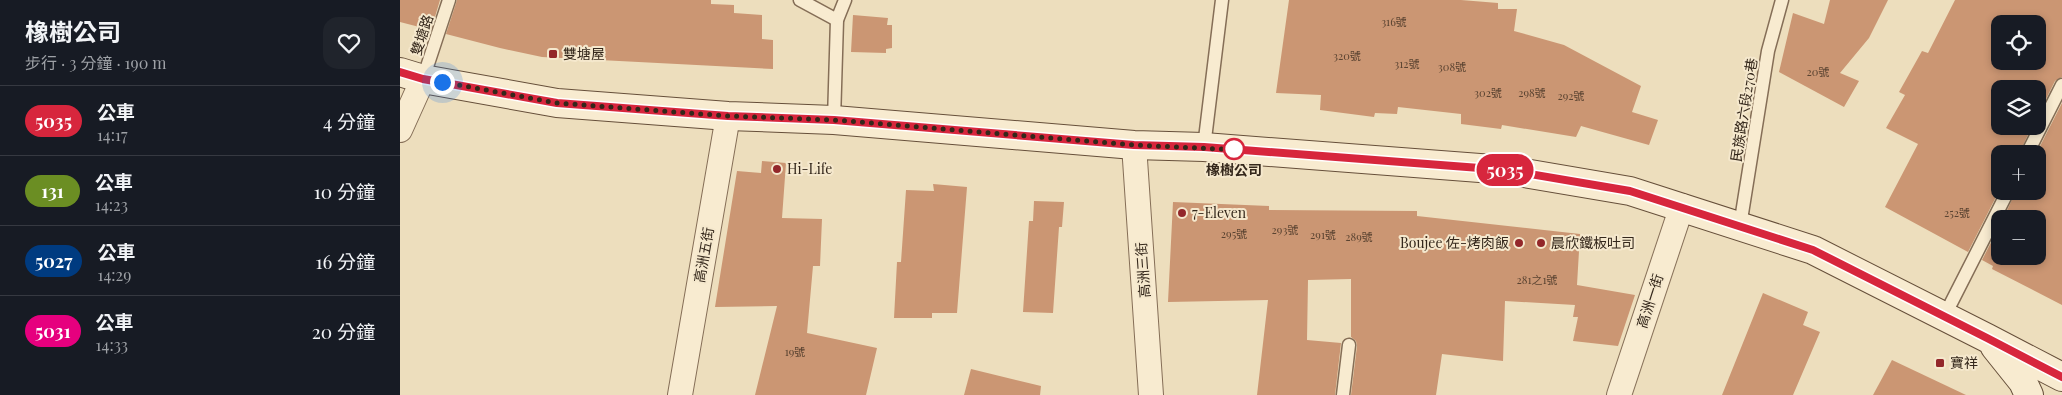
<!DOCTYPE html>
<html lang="zh-TW">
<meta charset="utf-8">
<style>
:root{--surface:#171b24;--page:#20242c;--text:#f1f3f6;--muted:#9ea1a6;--line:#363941}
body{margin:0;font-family:"Playfair Display","Noto Sans TC",serif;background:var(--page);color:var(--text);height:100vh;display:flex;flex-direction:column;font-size:19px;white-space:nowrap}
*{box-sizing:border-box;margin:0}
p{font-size:16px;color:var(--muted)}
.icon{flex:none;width:28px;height:28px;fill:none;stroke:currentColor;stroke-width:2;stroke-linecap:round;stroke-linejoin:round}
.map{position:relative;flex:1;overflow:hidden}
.drawer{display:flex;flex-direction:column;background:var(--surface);width:400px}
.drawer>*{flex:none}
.badge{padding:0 10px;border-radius:16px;font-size:18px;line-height:32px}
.controls{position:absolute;left:1591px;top:15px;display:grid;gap:10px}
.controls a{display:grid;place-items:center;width:55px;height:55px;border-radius:10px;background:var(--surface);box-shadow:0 2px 8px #0003;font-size:25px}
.you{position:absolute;width:25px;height:25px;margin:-12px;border:4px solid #fff;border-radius:50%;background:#1a73e8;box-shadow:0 0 0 8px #1a73e833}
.map>.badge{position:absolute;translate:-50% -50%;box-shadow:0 0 0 2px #fff}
.round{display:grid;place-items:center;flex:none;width:52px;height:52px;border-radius:15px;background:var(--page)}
.head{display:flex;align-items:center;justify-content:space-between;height:85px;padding:0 25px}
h1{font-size:24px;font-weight:700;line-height:38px}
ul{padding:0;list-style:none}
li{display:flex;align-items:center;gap:15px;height:70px;padding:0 25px;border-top:1px solid var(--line)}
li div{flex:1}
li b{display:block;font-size:19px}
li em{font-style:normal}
li .badge{min-width:55px;font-weight:700;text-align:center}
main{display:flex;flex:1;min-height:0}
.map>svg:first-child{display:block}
.building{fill:#cb9673;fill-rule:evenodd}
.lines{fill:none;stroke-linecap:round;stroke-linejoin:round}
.lane-casing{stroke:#856e57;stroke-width:15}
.street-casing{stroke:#856e57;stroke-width:26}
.secondary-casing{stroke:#664f3a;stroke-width:30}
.lane{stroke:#f8ebd0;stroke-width:12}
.street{stroke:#f8ebd0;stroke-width:24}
.secondary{stroke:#f8ebd0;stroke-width:28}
.line-casing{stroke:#fff;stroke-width:11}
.line{stroke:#d7263d;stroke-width:8}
.walk{stroke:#34271b;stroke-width:5;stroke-dasharray:0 9}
.poi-dot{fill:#93272a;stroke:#f5e8cd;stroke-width:2}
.stop-dot{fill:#fff;stroke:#d7263d;stroke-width:2.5}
.labels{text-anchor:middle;stroke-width:4;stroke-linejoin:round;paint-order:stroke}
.number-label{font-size:11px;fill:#5a4331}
.street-label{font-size:14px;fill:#34271b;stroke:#f5e8cd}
.poi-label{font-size:14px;fill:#34271b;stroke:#f5e8cd;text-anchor:start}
.stop-label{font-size:14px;font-weight:bold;fill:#34271b;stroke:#f5e8cd}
</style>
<main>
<section class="drawer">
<div class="head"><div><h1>橡樹公司</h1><p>步行 · 3 分鐘 · 190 m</p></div><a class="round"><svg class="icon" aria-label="heart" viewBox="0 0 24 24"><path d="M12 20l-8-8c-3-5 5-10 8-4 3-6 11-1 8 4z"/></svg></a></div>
<ul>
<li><span class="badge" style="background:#d7263d;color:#fff">5035</span><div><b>公車</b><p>14:17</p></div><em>4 分鐘</em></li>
<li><span class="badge" style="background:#6b8e23;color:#fff">131</span><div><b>公車</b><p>14:23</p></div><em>10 分鐘</em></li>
<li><span class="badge" style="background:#003b80;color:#fff">5027</span><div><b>公車</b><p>14:29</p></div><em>16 分鐘</em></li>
<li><span class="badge" style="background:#e6007e;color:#fff">5031</span><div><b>公車</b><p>14:33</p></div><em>20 分鐘</em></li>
</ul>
</section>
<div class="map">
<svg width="1662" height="395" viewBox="0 0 1662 395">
<rect width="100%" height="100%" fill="#eddebd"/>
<g class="building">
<path d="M 0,0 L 40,0 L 31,30 L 0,22 Z"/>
<path d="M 57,0 L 311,0 L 311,4 L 334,5 L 334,13 L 362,15 L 362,39 L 373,40 L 373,69 L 142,57 L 100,48 L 46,34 Z"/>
<path d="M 889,0 L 1061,0 L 1098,3 L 1098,9 L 1117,9 L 1114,31 L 1164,45 L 1241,86 L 1232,112 L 1258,120 L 1249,145 L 1181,126 L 1176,137 L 1102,125 L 1101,129 L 1061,124 L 1061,114 L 998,107 L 997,114 L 975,113 L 974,117 L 920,110 L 921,95 L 876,93 Z"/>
<path d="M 1430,0 L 1488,0 L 1469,38 L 1440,73 L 1459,81 L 1444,107 L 1379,72 L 1393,13 L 1424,24 Z"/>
<path d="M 1555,0 L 1662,0 L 1662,77 L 1655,81 L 1638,115 L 1638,89 L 1600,89 L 1600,126 L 1632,126 L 1619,154 L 1600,154 L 1600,189 L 1568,252 L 1485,207 L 1518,144 L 1486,128 L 1505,95 L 1499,92 L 1522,51 L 1528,53 ZM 1600,24 L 1638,24 L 1638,61 L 1600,61 Z"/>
<path d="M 453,15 L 488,18 L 487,25 L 492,25 L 492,48 L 486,49 L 486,53 L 451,52 Z"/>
<path d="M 1662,103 L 1662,305 L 1592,269 L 1593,266 L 1582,260 L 1600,225 L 1600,256 L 1638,256 L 1638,219 L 1603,219 L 1616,191 L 1638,191 L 1636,154 Z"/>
<path d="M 362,161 L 386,163 L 382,218 L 422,219 L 420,266 L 413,266 L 407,333 L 477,348 L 466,395 L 355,395 L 377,306 L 315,307 L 337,171 L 361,173 Z"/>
<path d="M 533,184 L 567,187 L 557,313 L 532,313 L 532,318 L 494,318 L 497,262 L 501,262 L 506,190 L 534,191 Z"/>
<path d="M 634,201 L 664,202 L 662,227 L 659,227 L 653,313 L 623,312 L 629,221 L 633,221 Z"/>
<path d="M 773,202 L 869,206 L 869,210 L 1017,211 L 1017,216 L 1180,234 L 1177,285 L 1235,295 L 1218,346 L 1173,341 L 1178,317 L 1173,317 L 1175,305 L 1105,301 L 1103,361 L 1042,354 L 1036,395 L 951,395 L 957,346 L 956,341 L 951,337 L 951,279 L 908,280 L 907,340 L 941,343 L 935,395 L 857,395 L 868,300 L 768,302 Z"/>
<path d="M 1363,293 L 1408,312 L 1403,325 L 1420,332 L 1393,395 L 1322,395 Z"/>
<path d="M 1492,360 L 1566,395 L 1473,395 Z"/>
<path d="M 571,369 L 641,386 L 640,395 L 564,395 Z"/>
</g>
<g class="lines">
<g class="lane-casing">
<g id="lane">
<path d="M 400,0 L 437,20"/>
<path d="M 23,79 L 49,0"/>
<path d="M 434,120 L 437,20 L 445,0"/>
<path d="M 804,147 L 822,0"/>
<path d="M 1627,154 L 1662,85"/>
<path d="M 1340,226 L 1368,51 L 1382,0"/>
<path d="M 1544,317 L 1608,191"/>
<path d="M 943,395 L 949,345"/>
</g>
</g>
<g class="street-casing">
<g id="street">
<path d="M 0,130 L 23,79"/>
<path d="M 734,145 L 751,395"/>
<path d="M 280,395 L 328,116"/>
<path d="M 1219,395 L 1282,206"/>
</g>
</g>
<g class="secondary-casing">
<g id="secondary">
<path d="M 0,72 L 23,79 L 157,103 L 328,116 L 434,120 L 734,145 L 804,147 L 1106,170 L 1230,191 L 1413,250 L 1587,338 L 1662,377"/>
<path d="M 1595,347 L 1623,382 L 1629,395"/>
</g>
</g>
<use href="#lane" class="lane"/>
<use href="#street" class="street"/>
<use href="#secondary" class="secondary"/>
</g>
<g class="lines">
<g class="line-casing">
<path id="line" d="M 0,72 L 23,79 L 157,103 L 328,116 L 434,120 L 734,145 L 804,147 L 1106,170 L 1230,191 L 1413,250 L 1587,338 L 1662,377"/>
</g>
<use href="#line" class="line"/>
<path class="walk" d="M 42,82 L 157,103 L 328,116 L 434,120 L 734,145 L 842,150 L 834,149"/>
</g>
<g class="poi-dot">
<rect x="148" y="49" width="10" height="10" rx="2.5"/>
<circle cx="377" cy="169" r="5"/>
<circle cx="782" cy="213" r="5"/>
<circle cx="1119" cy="243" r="5"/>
<circle cx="1141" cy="243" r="5"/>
<rect x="1535" y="358" width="10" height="10" rx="2.5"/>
</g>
<circle class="stop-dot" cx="834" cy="149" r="10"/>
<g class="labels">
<g class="number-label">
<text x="994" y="26">316號</text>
<text x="947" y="60">320號</text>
<text x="1007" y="68">312號</text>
<text x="1052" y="71">308號</text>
<text x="1418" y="76">20號</text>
<text x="1088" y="97">302號</text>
<text x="1132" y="97">298號</text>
<text x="1171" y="100">292號</text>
<text x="1557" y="217">252號</text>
<text x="885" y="234">293號</text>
<text x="834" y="238">295號</text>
<text x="923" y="239">291號</text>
<text x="959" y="241">289號</text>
<text x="1137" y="284">281之1號</text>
<text x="395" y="356">19號</text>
</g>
<g class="street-label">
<text transform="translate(22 35) rotate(-72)" y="5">雙塘路</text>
<text transform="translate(1344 110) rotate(-81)" y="5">民族路六段270巷</text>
<text transform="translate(304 255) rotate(-80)" y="5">高洲五街</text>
<text transform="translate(743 270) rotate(-94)" y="5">高洲三街</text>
<text transform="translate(1250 301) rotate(-72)" y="5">高洲一街</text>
</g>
<g class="poi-label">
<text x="163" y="59">雙塘屋</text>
<text x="387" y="174">Hi-Life</text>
<text x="792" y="218">7-Eleven</text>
<text x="1109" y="248" text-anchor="end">Boujee 佐-烤肉飯</text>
<text x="1151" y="248">晨欣鐵板吐司</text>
<text x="1550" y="368">寶祥</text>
</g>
<g class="stop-label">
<text x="834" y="175">橡樹公司</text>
</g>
</g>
</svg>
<div class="controls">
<a><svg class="icon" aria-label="locate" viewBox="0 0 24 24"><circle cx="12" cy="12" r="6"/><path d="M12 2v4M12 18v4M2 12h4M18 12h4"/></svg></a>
<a><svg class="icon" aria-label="layers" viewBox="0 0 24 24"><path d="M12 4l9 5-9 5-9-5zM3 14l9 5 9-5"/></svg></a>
<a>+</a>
<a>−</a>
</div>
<div class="you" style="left:42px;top:82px"></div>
<b class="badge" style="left:1105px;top:170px;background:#d7263d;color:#fff">5035</b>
</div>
</main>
